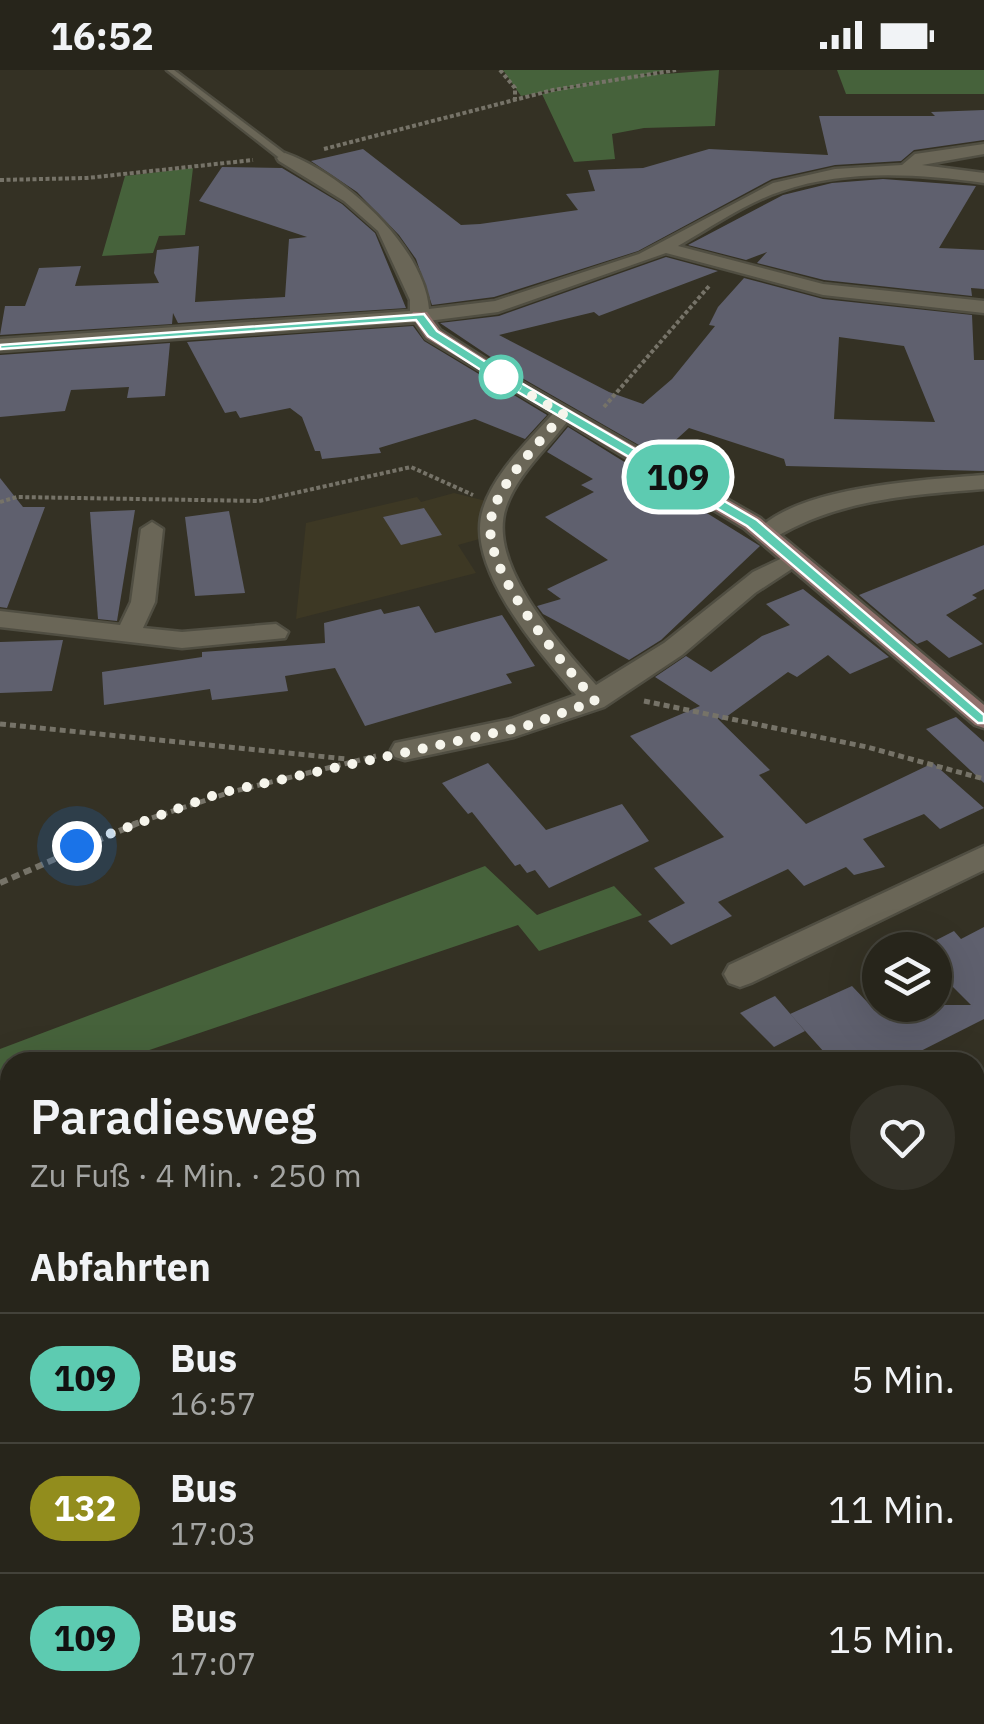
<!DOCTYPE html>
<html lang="de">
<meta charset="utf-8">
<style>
:root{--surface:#27251b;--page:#333128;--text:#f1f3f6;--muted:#a4a5a3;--line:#43423a}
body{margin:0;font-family:"IBM Plex Sans",sans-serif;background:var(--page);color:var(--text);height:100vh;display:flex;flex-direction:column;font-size:38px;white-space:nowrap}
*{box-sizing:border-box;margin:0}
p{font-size:32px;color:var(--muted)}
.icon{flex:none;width:55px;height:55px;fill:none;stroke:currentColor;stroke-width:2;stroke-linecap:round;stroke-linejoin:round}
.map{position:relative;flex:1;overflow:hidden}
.drawer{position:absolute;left:0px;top:982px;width:985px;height:672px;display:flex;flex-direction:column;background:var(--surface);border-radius:30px 30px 0 0;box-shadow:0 10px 40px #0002,0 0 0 2px var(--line)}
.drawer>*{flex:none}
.badge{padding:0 20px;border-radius:32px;font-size:35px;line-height:65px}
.controls{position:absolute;left:862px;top:862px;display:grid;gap:20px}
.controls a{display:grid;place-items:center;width:90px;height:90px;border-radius:50%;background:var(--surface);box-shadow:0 10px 40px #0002,0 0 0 2px var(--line);font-size:50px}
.you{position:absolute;width:50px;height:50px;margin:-25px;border:8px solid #fff;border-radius:50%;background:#1a73e8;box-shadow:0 0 0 15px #1a73e833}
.map>.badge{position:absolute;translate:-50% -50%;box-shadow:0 0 0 5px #fff}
h2{padding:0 30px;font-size:38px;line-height:90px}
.round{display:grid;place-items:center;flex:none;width:105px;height:105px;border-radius:52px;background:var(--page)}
.summary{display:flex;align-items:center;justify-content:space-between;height:170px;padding:0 30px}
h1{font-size:48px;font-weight:600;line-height:75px}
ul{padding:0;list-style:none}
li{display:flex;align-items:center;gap:30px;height:130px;padding:0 30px;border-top:2px solid var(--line)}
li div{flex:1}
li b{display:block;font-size:38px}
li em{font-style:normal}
li .badge{min-width:110px;font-weight:700;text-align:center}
.status{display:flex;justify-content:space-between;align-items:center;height:70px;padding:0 50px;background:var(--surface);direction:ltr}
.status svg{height:28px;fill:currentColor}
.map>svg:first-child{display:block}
.built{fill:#3d3824}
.green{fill:#46623b}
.building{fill:#5f606e;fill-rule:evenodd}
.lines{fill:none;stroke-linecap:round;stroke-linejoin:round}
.lane-casing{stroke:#504e42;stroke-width:5}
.street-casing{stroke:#504e42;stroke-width:5}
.secondary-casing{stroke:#504e42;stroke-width:5}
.path-far3{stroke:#767368;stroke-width:4;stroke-dasharray:4 2.5;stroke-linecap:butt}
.path-far2{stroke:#767368;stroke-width:5;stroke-dasharray:6 4;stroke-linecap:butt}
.path-far1{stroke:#767368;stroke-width:6;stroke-dasharray:8 5;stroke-linecap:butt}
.path{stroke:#767368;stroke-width:9;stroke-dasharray:10 6;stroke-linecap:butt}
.lane{fill:#6a6657;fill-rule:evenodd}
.street{fill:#6a6657;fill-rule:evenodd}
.secondary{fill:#91716d;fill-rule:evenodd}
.line{fill:#5dcbb1;stroke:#fff;stroke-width:2.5}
.walk{stroke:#f6f5ec;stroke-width:10;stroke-dasharray:0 18}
.stop-dot{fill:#fff;stroke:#5dcbb1;stroke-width:5}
</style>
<div class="status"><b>16:52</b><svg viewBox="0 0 49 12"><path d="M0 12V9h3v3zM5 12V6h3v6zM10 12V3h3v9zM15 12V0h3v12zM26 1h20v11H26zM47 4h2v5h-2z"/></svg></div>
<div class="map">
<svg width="984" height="1654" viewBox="0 0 984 1654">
<rect width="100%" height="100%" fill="#343124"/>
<path class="built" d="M 454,423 L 490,432 L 483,468 L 458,475 L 476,503 L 296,549 L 306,453 L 417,427 L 421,432 Z"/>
<g class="green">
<path d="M 503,0 L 666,0 L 636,6 L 719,0 L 715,56 L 644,58 L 612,64 L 615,89 L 574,92 L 542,24 L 601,11 L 521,26 Z"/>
<path d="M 837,0 L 984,0 L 984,24 L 846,24 Z"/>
<path d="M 193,98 L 185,165 L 159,166 L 153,183 L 102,186 L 125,106 Z"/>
<path d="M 485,796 L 537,845 L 614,816 L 642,845 L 539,881 L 518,855 L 114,992 L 10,992 L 10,1028 L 4,1030 L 0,1024 L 0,979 Z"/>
<path d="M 0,1054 L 10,1069 L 10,1244 L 0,1247 Z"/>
</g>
<g class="building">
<path d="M 984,40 L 984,70 L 914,80 L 901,91 L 835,95 L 772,109 L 638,181 L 494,227 L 432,235 L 416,189 L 399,165 L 357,122 L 311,91 L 363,79 L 461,155 L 480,154 L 578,140 L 566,124 L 595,121 L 588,100 L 643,98 L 709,79 L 828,85 L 819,46 L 935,46 L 931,42 Z"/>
<path d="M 222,97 L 282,98 L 342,134 L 375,163 L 406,238 L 178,253 L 173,243 L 172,254 L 0,265 L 5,236 L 25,236 L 39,198 L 81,196 L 75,216 L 159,213 L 154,203 L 157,180 L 199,176 L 195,232 L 285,227 L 289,169 L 307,167 L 199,131 Z"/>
<path d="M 883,109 L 976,116 L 939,178 L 984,180 L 984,219 L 971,218 L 972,226 L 824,210 L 757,193 L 767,182 L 746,190 L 688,175 L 783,125 L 832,113 Z"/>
<path d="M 666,187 L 718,201 L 599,246 L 594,242 L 499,265 L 609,322 L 643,334 L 672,309 L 715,256 L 709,255 L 718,237 L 744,208 L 823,229 L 972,245 L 974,290 L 984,290 L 984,401 L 786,396 L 784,389 L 689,358 L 658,386 L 522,308 L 440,253 L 499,246 ZM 839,267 L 904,276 L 935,352 L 834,349 Z"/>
<path d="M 413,256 L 424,271 L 547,345 L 525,369 L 475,349 L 379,378 L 381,383 L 322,389 L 320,381 L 315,381 L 302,347 L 290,338 L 240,348 L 236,341 L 225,343 L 187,272 Z"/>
<path d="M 170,273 L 165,326 L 127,328 L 129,317 L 71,320 L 65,341 L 0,347 L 0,285 Z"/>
<path d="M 568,357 L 760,476 L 661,570 L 629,590 L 543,544 L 537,536 L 561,529 L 547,519 L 608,490 L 545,447 L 594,422 L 581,415 L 593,409 L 547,382 Z"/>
<path d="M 0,408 L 23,437 L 45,437 L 7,538 L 0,537 Z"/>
<path d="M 424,438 L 442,465 L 401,475 L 383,447 Z"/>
<path d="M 135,440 L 117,551 L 98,549 L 90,442 Z"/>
<path d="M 229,441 L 245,523 L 195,526 L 185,447 Z"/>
<path d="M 984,475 L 984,519 L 972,525 L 977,528 L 946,545 L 983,574 L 949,588 L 927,570 L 917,574 L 859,525 Z"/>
<path d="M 803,519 L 889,587 L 850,604 L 828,585 L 797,607 L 788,602 L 722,650 L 714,645 L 770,700 L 759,705 L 806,754 L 933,693 L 984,738 L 940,759 L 924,744 L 863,769 L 885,797 L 854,805 L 846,797 L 804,816 L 788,799 L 718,832 L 732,846 L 671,875 L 648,851 L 685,833 L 654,798 L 724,767 L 630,666 L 700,636 L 655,607 L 686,586 L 711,602 L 762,566 L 790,555 L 766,534 Z"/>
<path d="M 419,536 L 435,563 L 502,545 L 535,596 L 506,604 L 512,613 L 365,656 L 335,598 L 285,606 L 288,621 L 212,630 L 210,619 L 104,635 L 102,602 L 202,587 L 202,582 L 325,573 L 324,553 L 381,539 L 384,544 Z"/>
<path d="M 63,570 L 52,621 L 0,623 L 0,572 Z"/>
<path d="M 956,647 L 984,672 L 984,713 L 926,659 Z"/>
<path d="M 488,693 L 546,760 L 622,734 L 649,771 L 549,818 L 535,800 L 527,803 L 520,794 L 515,796 L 472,742 L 468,744 L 442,713 Z"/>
<path d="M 984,857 L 984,949 L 899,992 L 833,992 L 790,944 L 852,916 L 870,935 L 971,935 L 935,899 L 935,880 L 917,880 L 954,861 L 961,869 Z"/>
<path d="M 775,926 L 805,961 L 774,977 L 740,943 Z"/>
</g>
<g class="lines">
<g class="lane-casing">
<path id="lane" d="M 167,0 L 174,0 L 288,86 L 288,90 L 282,90 Z"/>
</g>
<g class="street-casing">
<g id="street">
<path d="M 984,74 L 984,84 L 922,95 L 984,103 L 984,113 C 918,104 847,99 782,121 C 745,133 712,157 678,176 L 823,214 L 984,231 L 984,243 L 823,225 L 666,183 L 498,242 L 420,252 L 0,281 L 0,269 L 410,241 L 410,230 L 378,161 L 344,131 L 279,91 L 277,88 L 285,83 C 342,103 424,176 429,239 L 495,231 L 639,184 L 773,113 L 835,99 L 902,95 L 915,84 Z"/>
<path d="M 563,338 L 573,344 C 552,374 518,402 506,437 C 486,495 561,575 596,615 L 664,573 L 753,502 L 795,482 L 807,489 L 755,523 L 682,585 L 604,637 L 514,667 L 405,690 L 395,687 L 391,680 L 395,673 L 511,649 L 576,625 C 540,583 464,497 483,439 C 495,401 531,369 556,340 Z"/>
<path d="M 984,405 L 984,419 C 909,425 840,429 774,468 L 766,470 L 755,463 C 795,416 925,410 984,405 Z"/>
<path d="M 152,452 L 163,459 L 155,532 L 143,558 L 182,562 L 276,554 L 288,562 L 285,568 L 182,578 L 0,557 L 0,541 L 120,555 L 131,532 L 141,459 Z"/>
<path d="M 984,776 L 984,800 L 751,913 L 740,917 L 729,913 L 724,904 L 729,895 Z"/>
</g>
</g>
<g class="secondary-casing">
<path id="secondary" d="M 413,242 L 427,242 L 440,260 L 520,311 L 760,448 L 984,635 L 984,658 L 975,655 L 744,458 L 426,268 L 411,246 Z"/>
</g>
<g class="path-far3">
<path d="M 500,0 L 515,18 L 515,29"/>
<path d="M 324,79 L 553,20 L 676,0"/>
<path d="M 0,110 L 87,108 L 253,90"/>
<path d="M 604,337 L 710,215"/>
<path d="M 0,432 L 17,427 L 259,431 L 411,397 L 473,425"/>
</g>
<g class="path-far2">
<path d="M 644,631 L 867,677 L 984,709"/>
<path d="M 0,654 L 347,689"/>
<path d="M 133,754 L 231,722 L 376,686"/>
</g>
<g class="path-far1">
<path d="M 0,813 L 140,752"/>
<path d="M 0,1040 L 10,1054"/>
</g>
<g class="path">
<path d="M 975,1217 L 984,1226"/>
<path d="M 163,1645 L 165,1654"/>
</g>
<use href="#lane" class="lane"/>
<use href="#street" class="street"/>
<use href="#secondary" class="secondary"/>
</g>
<path class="line" d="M 424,244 L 437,261 L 497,299 L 757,450 L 984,645 L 984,653 L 978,653 L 747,456 L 487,304 L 428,266 L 416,250 L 0,279 L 0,275 Z"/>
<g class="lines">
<path class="walk" d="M 77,776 L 220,723 L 526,656 L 595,631 C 563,592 477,498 492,445 C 501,409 540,373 563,344 L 492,302 L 501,307"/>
</g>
<circle class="stop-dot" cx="501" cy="307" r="20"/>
</svg>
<div class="controls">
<a><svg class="icon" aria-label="layers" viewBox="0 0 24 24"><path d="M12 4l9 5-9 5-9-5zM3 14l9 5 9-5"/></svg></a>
</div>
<div class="you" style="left:77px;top:776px"></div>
<b class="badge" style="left:678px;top:407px;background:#5dcbb1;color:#111">109</b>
<section class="drawer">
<div class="summary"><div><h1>Paradiesweg</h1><p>Zu Fuß · 4 Min. · 250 m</p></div><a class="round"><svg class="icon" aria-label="heart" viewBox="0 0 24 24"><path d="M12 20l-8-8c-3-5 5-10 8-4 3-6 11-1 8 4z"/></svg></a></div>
<h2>Abfahrten</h2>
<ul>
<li><span class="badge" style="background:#5dcbb1;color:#111">109</span><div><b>Bus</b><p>16:57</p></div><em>5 Min.</em></li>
<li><span class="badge" style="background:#928d1d;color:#fff">132</span><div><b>Bus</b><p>17:03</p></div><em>11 Min.</em></li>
<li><span class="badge" style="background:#5dcbb1;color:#111">109</span><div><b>Bus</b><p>17:07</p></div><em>15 Min.</em></li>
</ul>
</section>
</div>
